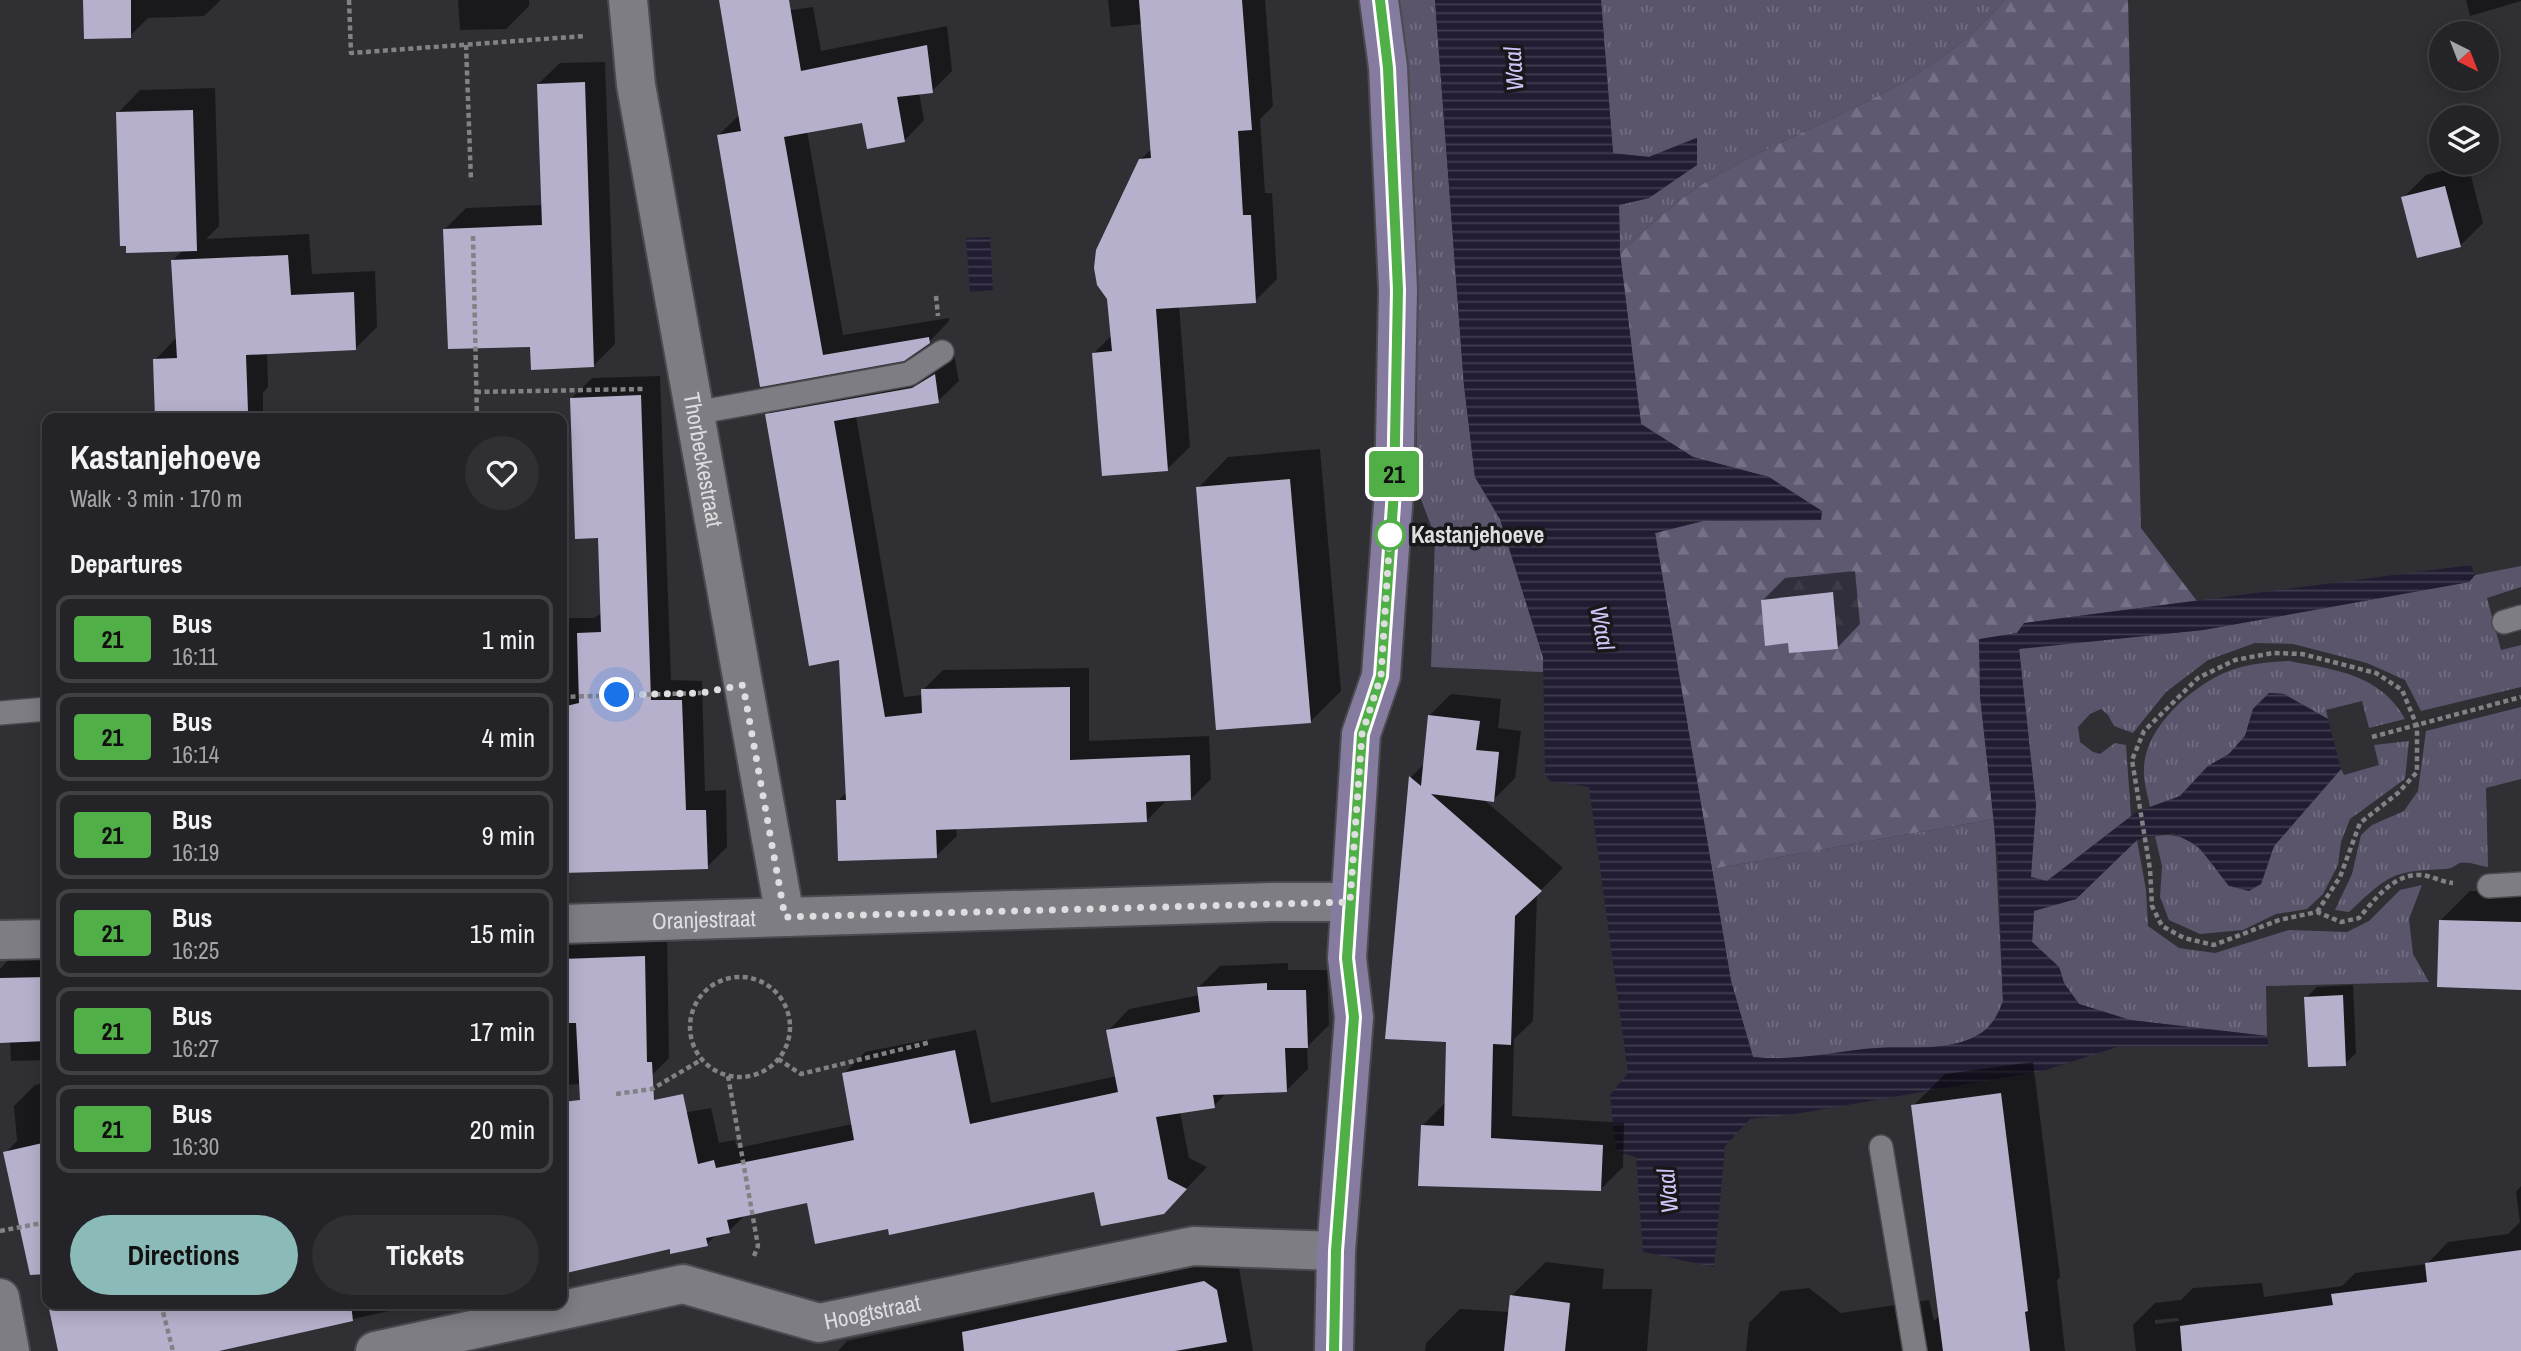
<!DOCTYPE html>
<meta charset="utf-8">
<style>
:root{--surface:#242327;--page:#302f33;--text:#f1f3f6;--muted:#a3a4a7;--line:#414044;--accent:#8bbbb9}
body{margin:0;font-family:"Archivo Narrow",sans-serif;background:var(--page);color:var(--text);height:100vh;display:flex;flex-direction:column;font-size:26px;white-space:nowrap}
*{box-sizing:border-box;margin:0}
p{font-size:23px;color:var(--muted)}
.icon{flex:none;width:38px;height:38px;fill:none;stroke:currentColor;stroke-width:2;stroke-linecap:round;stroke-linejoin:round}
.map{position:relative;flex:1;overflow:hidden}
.drawer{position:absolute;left:42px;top:413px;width:525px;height:896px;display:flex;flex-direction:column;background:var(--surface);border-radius:14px;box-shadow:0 4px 18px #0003,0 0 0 2px var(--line)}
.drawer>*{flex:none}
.badge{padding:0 14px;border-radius:5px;font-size:24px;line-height:46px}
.needle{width:46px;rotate:138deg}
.controls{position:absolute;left:2429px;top:21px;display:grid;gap:14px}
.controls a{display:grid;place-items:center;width:70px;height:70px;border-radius:50%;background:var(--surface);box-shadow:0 4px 18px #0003,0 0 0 2px var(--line);font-size:35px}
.you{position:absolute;width:35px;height:35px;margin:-18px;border:5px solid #fff;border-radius:50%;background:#1a73e8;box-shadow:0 0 0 10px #1a73e833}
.map>.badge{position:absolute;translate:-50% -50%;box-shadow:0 0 0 4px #fff}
h2{padding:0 28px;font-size:26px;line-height:63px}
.round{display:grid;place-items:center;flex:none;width:74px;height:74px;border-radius:37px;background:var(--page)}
.headline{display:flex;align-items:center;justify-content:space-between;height:119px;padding:0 28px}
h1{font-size:33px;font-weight:800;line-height:52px}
.action{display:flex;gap:14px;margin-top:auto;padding:14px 28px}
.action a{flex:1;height:80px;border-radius:42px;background:var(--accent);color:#111;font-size:28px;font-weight:800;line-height:80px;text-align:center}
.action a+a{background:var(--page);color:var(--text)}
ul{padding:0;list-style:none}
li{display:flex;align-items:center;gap:21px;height:88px;margin:0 14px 10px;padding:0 14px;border:4px solid var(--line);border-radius:14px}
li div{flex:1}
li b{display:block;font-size:26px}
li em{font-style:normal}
li .badge{min-width:77px;font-weight:700;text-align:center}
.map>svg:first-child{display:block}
.grass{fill:url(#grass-tufts)}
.forest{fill:url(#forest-firs)}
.water{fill:url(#water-rules)}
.shadow{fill:#0007;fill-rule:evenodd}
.building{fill:#b7b0cc}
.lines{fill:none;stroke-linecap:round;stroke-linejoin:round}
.service-casing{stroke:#4b4a4f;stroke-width:26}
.minor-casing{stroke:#4b4a4f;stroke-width:42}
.secondary-casing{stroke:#4b4a4f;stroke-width:42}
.path{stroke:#828185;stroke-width:4.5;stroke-dasharray:5 3.5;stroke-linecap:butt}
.service{stroke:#7e7d83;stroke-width:23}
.minor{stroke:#7e7d83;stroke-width:38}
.secondary{stroke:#857b9e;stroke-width:38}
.line-casing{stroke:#fff;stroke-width:16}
.line{stroke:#50af46;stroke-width:10}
.walk{stroke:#dedde0;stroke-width:7;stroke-dasharray:0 12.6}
.stop-dot{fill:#fff;stroke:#50af46;stroke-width:3.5}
.labels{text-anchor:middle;stroke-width:7;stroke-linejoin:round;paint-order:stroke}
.street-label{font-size:23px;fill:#dedde0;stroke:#18171a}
.stop-label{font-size:23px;font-weight:bold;fill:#dedde0;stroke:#18171a;text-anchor:start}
.water-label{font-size:24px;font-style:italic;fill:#d1c4f7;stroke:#18171a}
</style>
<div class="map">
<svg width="2521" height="1351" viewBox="0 0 2521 1351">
<defs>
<pattern id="grass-tufts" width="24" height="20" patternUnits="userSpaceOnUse" patternTransform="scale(1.75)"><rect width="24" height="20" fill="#5b556c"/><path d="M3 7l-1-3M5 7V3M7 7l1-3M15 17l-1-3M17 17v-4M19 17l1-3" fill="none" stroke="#726d81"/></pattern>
<pattern id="forest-firs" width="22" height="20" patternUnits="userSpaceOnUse" patternTransform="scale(1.75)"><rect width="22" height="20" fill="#5e5871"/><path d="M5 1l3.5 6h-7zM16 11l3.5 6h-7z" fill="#757085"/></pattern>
<pattern id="water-rules" width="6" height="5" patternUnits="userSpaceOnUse" patternTransform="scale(1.75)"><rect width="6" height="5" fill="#221c32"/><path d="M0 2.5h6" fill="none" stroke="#423d4f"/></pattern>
</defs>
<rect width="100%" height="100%" fill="#302f34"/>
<g class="grass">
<path d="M 1390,0 L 1435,0 L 1464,385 L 1475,477 L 1500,519 L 1543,657 L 1543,672 L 1431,667 L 1435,536 L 1417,489 L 1416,346 Z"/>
<path d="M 1601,0 L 2005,0 C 1925,94 1807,121 1706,182 C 1674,201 1648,228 1620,253 L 1619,205 L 1649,198 L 1696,138 L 1649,157 L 1613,154 Z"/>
<path d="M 2521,566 L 2521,587 L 2487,598 L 2501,650 L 2521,645 L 2521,687 L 2421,711 L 2405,680 L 2367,663 L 2293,644 L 2255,643 L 2208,660 L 2166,692 L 2133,733 L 2114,726 L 2108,715 L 2101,709 L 2090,714 L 2078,727 L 2080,742 L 2093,752 L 2100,754 L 2115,743 L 2126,745 L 2131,816 L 2047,881 L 2030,877 L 2036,806 L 2019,648 L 2203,630 L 2469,582 L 2475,575 Z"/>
<path d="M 2289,661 C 2336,670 2380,674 2405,719 L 2369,728 L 2362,701 L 2326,710 L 2328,719 L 2284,694 L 2269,693 L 2253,709 L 2245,736 L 2229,754 L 2208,766 L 2180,796 L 2150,807 C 2148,795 2143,782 2144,769 C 2144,729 2190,688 2224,673 C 2245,664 2267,662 2289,661 Z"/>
<path d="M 2521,707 L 2521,779 L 2486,788 L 2488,867 C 2480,866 2468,861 2460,863 C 2455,865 2452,869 2446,869 C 2391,871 2389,875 2349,912 L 2335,910 L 2352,874 L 2361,835 L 2372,825 L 2404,811 L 2418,791 L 2426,731 Z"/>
<path d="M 2409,741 L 2405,779 L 2350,819 L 2341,842 L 2338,865 L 2323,894 L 2307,909 L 2276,914 L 2243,930 L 2200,934 L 2169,920 L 2160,897 L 2162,866 L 2155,836 C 2194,829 2207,858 2229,886 L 2261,884 L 2274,846 L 2341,769 L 2344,775 L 2379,765 L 2374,745 Z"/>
<path d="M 1994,819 L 2003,1001 C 1998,1015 1991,1028 1978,1035 C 1948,1052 1910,1046 1877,1048 C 1836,1051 1795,1062 1753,1057 L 1731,981 L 1712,869 Z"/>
<path d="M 2137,840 L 2146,890 L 2148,926 L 2179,948 L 2215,953 L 2289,930 L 2347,932 L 2369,921 L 2400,890 L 2422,885 L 2409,919 L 2413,954 L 2429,982 L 2266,986 L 2267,1036 L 2130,1020 L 2079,1004 L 2064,983 L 2059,967 L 2032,942 L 2034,910 L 2076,899 Z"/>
</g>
<path class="forest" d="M 2005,0 L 2128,0 L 2141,528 L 2197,601 L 2025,623 L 2017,633 L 1979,640 L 1994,819 L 1712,869 L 1655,533 L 1703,521 L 1821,520 L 1769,477 L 1693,457 L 1641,424 L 1620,253 C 1648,228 1674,201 1706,182 C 1807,121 1925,94 2005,0 Z"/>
<g class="water">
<path d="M 1435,0 L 1601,0 L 1613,153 L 1649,157 L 1697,138 L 1697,165 L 1649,198 L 1619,205 L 1620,253 L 1641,424 L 1693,457 L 1769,477 L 1822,511 L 1821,520 L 1703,521 L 1655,533 L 1731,981 L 1753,1057 C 1795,1062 1836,1051 1877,1048 C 1910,1046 1948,1052 1978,1035 C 1991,1028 1998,1015 2003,1001 L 1998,861 L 1980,697 L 1979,639 L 2017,633 L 2024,623 L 2471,565 L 2475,575 L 2469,582 L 2203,630 L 2019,649 L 2036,806 L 2031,877 L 2047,881 L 2137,812 L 2180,796 L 2208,766 L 2229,754 L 2245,736 L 2253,709 L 2269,693 L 2284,694 L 2328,719 L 2341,769 L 2274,846 L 2261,884 L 2249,891 L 2229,886 L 2198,846 L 2173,833 L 2137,840 L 2076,899 L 2034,911 L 2032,942 L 2059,967 L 2064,983 L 2079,1004 L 2130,1020 L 2267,1036 L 2269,1047 L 2117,1047 L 2043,1071 L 1795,1114 L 1750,1119 L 1725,1146 L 1714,1267 L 1643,1252 L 1636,1157 L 1616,1151 L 1610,1095 L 1628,1073 L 1589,787 L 1550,781 L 1545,775 L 1543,657 L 1500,519 L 1475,477 L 1464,385 Z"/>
<path d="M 990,237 L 993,290 L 970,292 L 966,238 Z"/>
</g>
<g class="shadow">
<path d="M 85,0 L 221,0 L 204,16 L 148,18 L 130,36 Z"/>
<path d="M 458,0 L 529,0 L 529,6 L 506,29 L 460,30 Z"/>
<path d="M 1108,0 L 1265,0 L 1273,106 L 1260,119 L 1265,193 L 1272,193 L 1277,279 L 1255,301 L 1179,305 L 1190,447 L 1167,469 L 1094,353 L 1112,335 L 1140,160 L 1152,149 L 1143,24 L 1111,27 Z"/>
<path d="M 2466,0 L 2521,0 L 2521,1 L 2470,16 Z"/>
<path d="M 813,7 L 821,51 L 947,26 L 952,71 L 932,91 L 919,93 L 924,120 L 904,141 L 864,121 L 807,131 L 843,335 L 949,318 L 949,321 L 929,342 L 762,385 L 718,136 L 739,115 L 748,16 Z"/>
<path d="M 605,62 L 615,344 L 594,365 L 532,345 L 445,229 L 466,208 L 543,205 L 538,84 L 560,63 Z"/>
<path d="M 215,88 L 219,226 L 206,239 L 309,234 L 312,274 L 375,271 L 377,327 L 356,348 L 267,352 L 268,387 L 263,393 L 263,418 L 156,418 L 155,360 L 176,338 L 172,261 L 184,249 L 118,113 L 140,90 Z"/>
<path d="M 2468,164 L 2483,223 L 2460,246 L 2403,198 L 2426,175 Z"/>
<path d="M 954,355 L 959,381 L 938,401 L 856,416 L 904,697 L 923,695 L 923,690 L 943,670 L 1089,668 L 1089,741 L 1209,736 L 1211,779 L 1191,799 L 1167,800 L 1147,820 L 956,827 L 957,836 L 936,856 L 838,801 L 847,792 L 840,658 L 767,415 L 787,395 L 933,368 Z"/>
<path d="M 660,376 L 671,680 L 702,681 L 705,791 L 726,790 L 727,847 L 707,867 L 562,872 L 562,618 L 594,618 L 602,613 L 600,537 L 572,398 L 592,378 Z"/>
<path d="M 1320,449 L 1341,691 L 1311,721 L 1198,488 L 1228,457 Z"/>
<path d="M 1855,571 L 1860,624 L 1838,647 L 1790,641 L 1762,601 L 1785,578 Z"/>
<path d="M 1451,694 L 1501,699 L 1498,728 L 1521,731 L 1515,778 L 1493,800 L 1483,799 L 1563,868 L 1537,894 L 1533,1021 L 1514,1039 L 1512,1116 L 1624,1123 L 1623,1167 L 1601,1189 L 1423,1125 L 1446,1102 L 1447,1040 L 1387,1037 L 1411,777 L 1425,763 L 1429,716 Z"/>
<path d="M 47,803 L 47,866 L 44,866 L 42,808 Z"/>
<path d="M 2470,891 L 2521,893 L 2521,988 L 2441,920 Z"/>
<path d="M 667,933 L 669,1058 L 646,1081 L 562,1085 L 562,937 Z"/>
<path d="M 47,956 L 47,1060 L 11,1061 L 10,1041 L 0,1041 L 0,969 L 11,957 Z"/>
<path d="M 1288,963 L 1288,970 L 1327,970 L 1329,1025 L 1307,1047 L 1308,1069 L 1287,1090 L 1227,1092 L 1214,1106 L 1180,1112 L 1189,1158 L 1207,1167 L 1164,1212 L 1096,1190 L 890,1227 L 808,1201 L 746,1214 L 729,1231 L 717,1234 L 707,1244 L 671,1247 L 562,1272 L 562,1134 L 711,1108 L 719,1143 L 735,1140 L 737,1148 L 853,1124 L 844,1074 L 865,1052 L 976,1030 L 991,1103 L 1117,1076 L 1108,1031 L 1129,1009 L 1200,995 L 1199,987 L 1220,966 Z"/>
<path d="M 2353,985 L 2356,1053 L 2345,1064 L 2306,998 L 2317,987 Z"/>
<path d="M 2033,1062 L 2060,1277 L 2057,1280 L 2065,1351 L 1746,1351 L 1749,1323 L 1781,1291 L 1809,1288 L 1841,1313 L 1929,1300 L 1934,1321 L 1940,1315 L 1913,1106 L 1945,1074 Z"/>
<path d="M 47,1082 L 47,1290 L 41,1259 L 5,1153 L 17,1141 L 14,1106 L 35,1085 Z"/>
<path d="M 2521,1186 L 2521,1351 L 2136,1351 L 2133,1325 L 2155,1303 L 2181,1300 L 2193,1288 L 2262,1283 L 2264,1297 L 2342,1286 L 2355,1273 L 2427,1264 L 2448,1242 L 2508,1234 L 2520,1222 L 2516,1192 ZM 2178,1318 L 2179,1321 L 2155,1324 L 2155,1320 Z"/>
<path d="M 1226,1260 L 1239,1268 L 1253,1351 L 838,1351 L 847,1341 Z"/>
<path d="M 1546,1262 L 1604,1269 L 1602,1289 L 1652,1289 L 1647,1351 L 1425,1351 L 1426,1343 L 1460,1309 L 1510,1312 L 1511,1296 Z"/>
<path d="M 50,1304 L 420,1304 L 210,1351 L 60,1351 Z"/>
</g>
<g class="building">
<path d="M 83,0 L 131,0 L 131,38 L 84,39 Z"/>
<path d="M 719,0 L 789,0 L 801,71 L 927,45 L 933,93 L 897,97 L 905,142 L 867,149 L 862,123 L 784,137 L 823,355 L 929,337 L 930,343 L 904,361 L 760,387 L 717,135 L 741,131 Z"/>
<path d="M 1139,0 L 1242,0 L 1252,130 L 1238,131 L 1243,215 L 1251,215 L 1256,303 L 1156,309 L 1168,471 L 1102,476 L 1092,353 L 1112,351 L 1107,299 L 1097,285 L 1094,268 L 1096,250 L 1139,159 L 1151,158 Z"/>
<path d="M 585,82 L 594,367 L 531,370 L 530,347 L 448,349 L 443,229 L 542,225 L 537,84 Z"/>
<path d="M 193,110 L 197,251 L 126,253 L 126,246 L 120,246 L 116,112 Z"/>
<path d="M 2445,186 L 2461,247 L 2417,258 L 2401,197 Z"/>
<path d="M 288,255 L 291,295 L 354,292 L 356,350 L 246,355 L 248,411 L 219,411 L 220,418 L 155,418 L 153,359 L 177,358 L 171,260 Z"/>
<path d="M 935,374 L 939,403 L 834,421 L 885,717 L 922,713 L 921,689 L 1070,687 L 1070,760 L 1190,755 L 1191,800 L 1146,802 L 1147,822 L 936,830 L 937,858 L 838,861 L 836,800 L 846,800 L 839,660 L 809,666 L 765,414 L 912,388 Z"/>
<path d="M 641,395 L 651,700 L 682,700 L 686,810 L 706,810 L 708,869 L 562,873 L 562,707 L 579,703 L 577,633 L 601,632 L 598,538 L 575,539 L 570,398 Z"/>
<path d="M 1290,479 L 1311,723 L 1216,730 L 1196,487 Z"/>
<path d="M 1833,592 L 1838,649 L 1789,653 L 1788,643 L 1765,646 L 1761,600 Z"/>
<path d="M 1428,715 L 1480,721 L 1476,750 L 1499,752 L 1494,802 L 1431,794 L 1542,891 L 1515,916 L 1511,1045 L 1493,1044 L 1491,1138 L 1603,1145 L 1601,1191 L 1418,1186 L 1421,1125 L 1444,1126 L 1446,1042 L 1385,1039 L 1409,776 L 1421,786 Z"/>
<path d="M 2439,920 L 2521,922 L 2521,990 L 2437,987 Z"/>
<path d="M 645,956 L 647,1062 L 652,1062 L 654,1100 L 683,1094 L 698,1164 L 714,1160 L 716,1168 L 854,1140 L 842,1073 L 955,1050 L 970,1124 L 1118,1092 L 1106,1030 L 1200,1012 L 1197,987 L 1267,983 L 1267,990 L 1306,990 L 1308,1048 L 1285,1048 L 1287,1092 L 1213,1095 L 1215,1108 L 1156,1117 L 1168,1179 L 1187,1189 L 1164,1214 L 1101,1226 L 1094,1192 L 889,1235 L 888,1229 L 815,1244 L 807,1203 L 727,1220 L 730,1233 L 706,1238 L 708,1246 L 670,1254 L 670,1249 L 562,1274 L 562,1102 L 580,1100 L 576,1023 L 562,1023 L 562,959 Z"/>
<path d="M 47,977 L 47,1041 L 0,1043 L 0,978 Z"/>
<path d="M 2343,995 L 2346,1066 L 2308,1067 L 2304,997 Z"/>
<path d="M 2001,1093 L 2028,1311 L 2025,1312 L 2030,1351 L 1943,1351 L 1911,1105 Z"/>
<path d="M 47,1142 L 47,1274 L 30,1275 L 3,1152 Z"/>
<path d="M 2521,1250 L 2521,1351 L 2182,1351 L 2180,1326 L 2333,1305 L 2331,1294 L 2427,1282 L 2425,1263 Z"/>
<path d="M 1204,1281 L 1217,1290 L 1227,1342 L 1175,1351 L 964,1351 L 962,1332 Z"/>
<path d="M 1510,1295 L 1570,1303 L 1565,1351 L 1504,1351 Z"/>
<path d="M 48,1304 L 351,1304 L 353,1321 L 219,1351 L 58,1351 Z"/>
</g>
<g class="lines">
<g class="service-casing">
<g id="service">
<path d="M 695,413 L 909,374 L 942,352"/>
<path d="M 2504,622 L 2521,617"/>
<path d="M 0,713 L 47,709"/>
<path d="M 2489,886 L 2521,884"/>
<path d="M 1881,1147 L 1915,1351"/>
</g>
</g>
<g class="minor-casing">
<g id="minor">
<path id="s1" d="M 628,0 L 636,85 L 785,917"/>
<path id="s2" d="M 562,924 L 1272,902 L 1350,902"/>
<path d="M 0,940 L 47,939"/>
<path d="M 0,1298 L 10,1351"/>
<path id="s3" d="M 375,1351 L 683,1284 L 819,1323 L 1193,1246 L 1336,1251"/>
</g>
</g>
<g class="secondary-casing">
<path id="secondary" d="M 1334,1351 L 1336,1251 L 1354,1017 L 1347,958 L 1361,734 L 1381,676 L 1394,491 L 1398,290 L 1388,67 L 1379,0"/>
</g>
<g class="path">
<path d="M 349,0 L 351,53 L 585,36"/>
<path d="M 466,45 L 471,181"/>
<path d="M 473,236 L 477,418"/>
<path d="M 936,296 L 938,316"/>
<path d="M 476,392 L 643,389"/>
<path d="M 562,697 L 701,693"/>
<path d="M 2372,737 L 2521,697"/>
<path d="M 2317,912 L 2340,877 L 2360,823 L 2398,793 L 2417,772 L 2417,726 L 2402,690 L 2376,673 L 2302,654 L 2273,653 L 2235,660 L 2198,678 L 2144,731 L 2132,760 L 2150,869 L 2152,906 L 2162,926 L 2184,938 L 2214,945 L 2279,920 L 2317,912 L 2341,922 L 2359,918 C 2374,900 2394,873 2421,875 C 2432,876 2442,882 2453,883"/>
<circle cx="740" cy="1027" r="50"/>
<path d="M 778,1059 L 801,1074 L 931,1042"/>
<path d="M 728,1076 L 758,1246 L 754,1256"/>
<path d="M 616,1094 L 652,1089 L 701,1060"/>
<path d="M 0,1231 L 47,1222"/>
<path d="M 161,1304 L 173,1351"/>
</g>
<use href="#service" class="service"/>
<use href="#minor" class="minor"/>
<use href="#secondary" class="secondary"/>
</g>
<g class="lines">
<g class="line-casing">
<path id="line" d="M 1334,1351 L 1336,1251 L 1354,1017 L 1347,958 L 1362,734 L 1381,676 L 1394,491 L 1398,290 L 1388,68 L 1380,0"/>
</g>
<use href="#line" class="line"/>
<path class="walk" d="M 617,695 L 701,693 L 743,685 L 785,917 L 1350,902 L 1362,734 L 1381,676 L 1390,535"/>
</g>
<circle class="stop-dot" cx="1390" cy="535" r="14"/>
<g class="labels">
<g class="street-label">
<text dy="8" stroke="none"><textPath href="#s1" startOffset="466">Thorbeckestraat</textPath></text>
<text dy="8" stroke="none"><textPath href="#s2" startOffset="142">Oranjestraat</textPath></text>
<text dy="8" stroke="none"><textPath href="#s3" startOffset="511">Hoogtstraat</textPath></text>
</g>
<g class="stop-label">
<text x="1411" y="543">Kastanjehoeve</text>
</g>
<g class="water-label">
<text transform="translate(1514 69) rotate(-94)" y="8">Waal</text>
<text transform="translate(1602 628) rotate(79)" y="8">Waal</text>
<text transform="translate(1668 1191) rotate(-96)" y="8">Waal</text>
</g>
</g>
</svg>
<div class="controls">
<a><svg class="needle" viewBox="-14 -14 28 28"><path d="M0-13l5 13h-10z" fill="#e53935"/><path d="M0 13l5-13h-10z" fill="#a3a4a7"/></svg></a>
<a><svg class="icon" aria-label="layers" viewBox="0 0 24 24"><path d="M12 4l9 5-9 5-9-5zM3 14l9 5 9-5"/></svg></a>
</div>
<div class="you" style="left:617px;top:695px"></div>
<b class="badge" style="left:1394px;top:474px;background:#50af46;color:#111">21</b>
<section class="drawer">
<div class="headline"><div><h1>Kastanjehoeve</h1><p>Walk · 3 min · 170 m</p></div><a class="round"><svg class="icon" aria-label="heart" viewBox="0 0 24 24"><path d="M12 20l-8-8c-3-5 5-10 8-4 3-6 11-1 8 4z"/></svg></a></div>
<h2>Departures</h2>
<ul>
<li><span class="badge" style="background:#50af46;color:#111">21</span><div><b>Bus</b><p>16:11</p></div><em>1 min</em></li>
<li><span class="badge" style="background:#50af46;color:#111">21</span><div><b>Bus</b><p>16:14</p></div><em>4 min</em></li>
<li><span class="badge" style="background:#50af46;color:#111">21</span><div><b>Bus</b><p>16:19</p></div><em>9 min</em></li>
<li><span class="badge" style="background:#50af46;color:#111">21</span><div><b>Bus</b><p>16:25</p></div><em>15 min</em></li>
<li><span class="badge" style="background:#50af46;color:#111">21</span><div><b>Bus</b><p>16:27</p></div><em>17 min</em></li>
<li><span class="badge" style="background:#50af46;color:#111">21</span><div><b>Bus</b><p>16:30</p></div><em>20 min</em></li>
</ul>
<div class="action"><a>Directions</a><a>Tickets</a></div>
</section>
</div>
